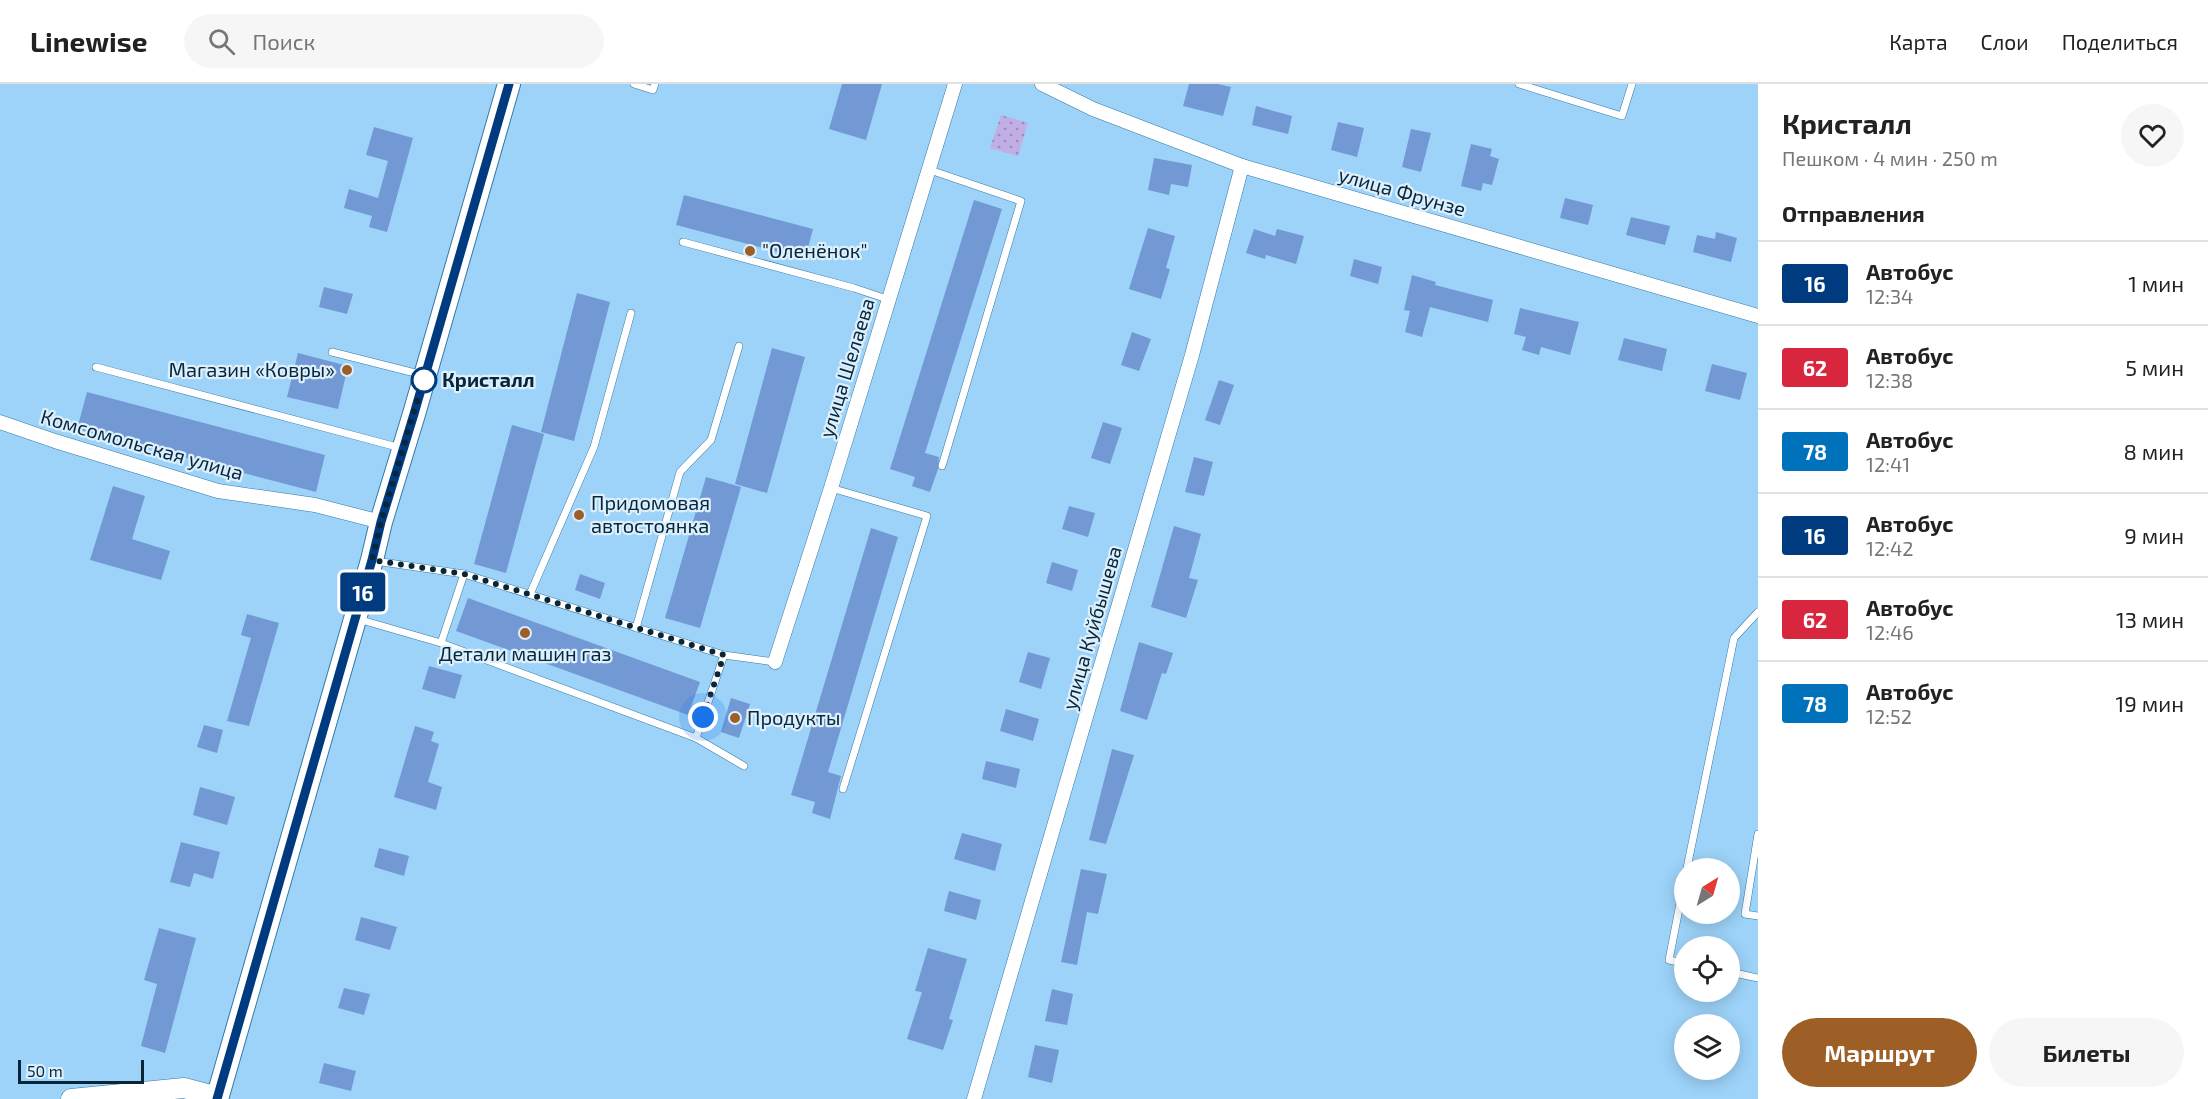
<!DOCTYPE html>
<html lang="ru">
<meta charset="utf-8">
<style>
:root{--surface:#fff;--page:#f6f6f6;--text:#222;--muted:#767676;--line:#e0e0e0;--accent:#9d5f25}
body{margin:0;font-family:"Exo 2",sans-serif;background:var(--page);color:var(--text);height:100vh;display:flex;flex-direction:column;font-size:22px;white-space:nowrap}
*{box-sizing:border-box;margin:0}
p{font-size:20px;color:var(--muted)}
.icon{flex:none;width:33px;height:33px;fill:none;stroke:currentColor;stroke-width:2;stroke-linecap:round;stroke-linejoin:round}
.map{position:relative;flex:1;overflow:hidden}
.side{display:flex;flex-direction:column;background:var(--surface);width:450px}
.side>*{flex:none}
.badge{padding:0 12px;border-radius:4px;font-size:21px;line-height:39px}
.needle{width:39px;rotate:37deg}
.buttons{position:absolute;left:1674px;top:774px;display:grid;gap:12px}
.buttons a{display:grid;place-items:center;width:66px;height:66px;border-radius:50%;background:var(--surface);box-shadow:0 3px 15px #0003;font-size:30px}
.scale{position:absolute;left:18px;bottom:15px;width:126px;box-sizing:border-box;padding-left:6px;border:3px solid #082638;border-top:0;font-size:16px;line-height:21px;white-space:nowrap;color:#082638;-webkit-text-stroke:4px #dbeffe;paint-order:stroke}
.you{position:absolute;width:30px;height:30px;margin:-15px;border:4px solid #fff;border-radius:50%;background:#1a73e8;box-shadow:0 0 0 9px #1a73e833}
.map>.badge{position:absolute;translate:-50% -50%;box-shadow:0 0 0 3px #fff}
h2{padding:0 24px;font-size:22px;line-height:54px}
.round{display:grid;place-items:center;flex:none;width:63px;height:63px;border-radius:32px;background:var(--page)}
.summary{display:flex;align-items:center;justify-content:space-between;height:102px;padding:0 24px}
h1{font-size:28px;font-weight:700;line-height:45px}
.primary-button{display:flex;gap:12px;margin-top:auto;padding:12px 24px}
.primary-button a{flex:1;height:69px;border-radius:36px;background:var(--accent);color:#fff;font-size:24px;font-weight:700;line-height:69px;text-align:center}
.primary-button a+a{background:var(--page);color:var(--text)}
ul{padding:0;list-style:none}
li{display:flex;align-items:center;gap:18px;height:84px;padding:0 24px;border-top:2px solid var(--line)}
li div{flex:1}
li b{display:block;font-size:22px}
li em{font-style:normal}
li .badge{min-width:66px;font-weight:700;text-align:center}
header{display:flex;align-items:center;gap:36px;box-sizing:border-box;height:84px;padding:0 30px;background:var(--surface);border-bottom:2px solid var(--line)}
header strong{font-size:28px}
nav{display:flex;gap:33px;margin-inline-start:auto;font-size:21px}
.search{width:420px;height:54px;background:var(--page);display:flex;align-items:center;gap:15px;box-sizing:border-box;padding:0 21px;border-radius:33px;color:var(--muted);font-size:22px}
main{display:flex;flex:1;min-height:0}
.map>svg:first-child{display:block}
.grass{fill:url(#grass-dots)}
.building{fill:#7399d4}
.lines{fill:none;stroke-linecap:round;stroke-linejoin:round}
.lane-casing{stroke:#3479a4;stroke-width:8}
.street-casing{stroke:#3479a4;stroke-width:15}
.secondary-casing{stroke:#3479a4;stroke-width:21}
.primary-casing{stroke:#3479a4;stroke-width:24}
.lane{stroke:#fff;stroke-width:7}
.street{stroke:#fff;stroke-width:14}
.secondary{stroke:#fff;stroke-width:20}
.primary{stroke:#fff;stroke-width:22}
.line-casing{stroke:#fff;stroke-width:14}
.line{stroke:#003b80;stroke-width:9}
.walk{stroke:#082638;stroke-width:6;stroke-dasharray:0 10.8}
.poi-dot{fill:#9d5f25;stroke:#dbeffe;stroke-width:2}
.stop-dot{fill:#fff;stroke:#003b80;stroke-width:3}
.labels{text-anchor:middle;stroke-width:4.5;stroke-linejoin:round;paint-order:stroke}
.street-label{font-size:20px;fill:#082638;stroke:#dbeffe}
.poi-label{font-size:20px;fill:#082638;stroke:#dbeffe;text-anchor:start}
.stop-label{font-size:20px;font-weight:bold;fill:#082638;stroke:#dbeffe;text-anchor:start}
</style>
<header>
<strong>Linewise</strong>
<div class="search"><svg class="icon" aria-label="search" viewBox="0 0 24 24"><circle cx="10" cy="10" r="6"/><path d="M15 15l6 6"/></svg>Поиск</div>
<nav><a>Карта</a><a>Слои</a><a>Поделиться</a></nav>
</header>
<main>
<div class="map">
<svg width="1758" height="1015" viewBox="0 0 1758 1015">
<defs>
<pattern id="grass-dots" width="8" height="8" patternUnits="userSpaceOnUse" patternTransform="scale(1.5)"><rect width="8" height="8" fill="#c0aee5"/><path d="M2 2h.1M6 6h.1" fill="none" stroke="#9a8dbb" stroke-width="1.8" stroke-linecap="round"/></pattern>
</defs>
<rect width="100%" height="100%" fill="#9dd3f9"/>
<path class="grass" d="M 1001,31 L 1028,39 L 1018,72 L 990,64 Z"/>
<g class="building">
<path d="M 842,0 L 882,0 L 866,56 L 829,45 Z"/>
<path d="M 1189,0 L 1218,0 L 1231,3 L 1223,32 L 1183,22 Z"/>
<path d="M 1256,22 L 1292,32 L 1288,50 L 1252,41 Z"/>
<path d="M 1338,38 L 1364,44 L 1357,73 L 1331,66 Z"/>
<path d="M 374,43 L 413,54 L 387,148 L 369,143 L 372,132 L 344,124 L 349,105 L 378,114 L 388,77 L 366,71 Z"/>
<path d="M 1411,45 L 1431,49 L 1421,88 L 1402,83 Z"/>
<path d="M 1471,60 L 1492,65 L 1490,72 L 1499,75 L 1492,101 L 1483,99 L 1481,107 L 1461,102 Z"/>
<path d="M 1154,74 L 1192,81 L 1188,103 L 1171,100 L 1169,111 L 1148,106 Z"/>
<path d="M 684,111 L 813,145 L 805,175 L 676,141 Z"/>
<path d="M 1565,114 L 1593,121 L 1588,141 L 1560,134 Z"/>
<path d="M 974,116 L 1002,125 L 925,369 L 939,373 L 938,385 L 930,408 L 912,402 L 915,393 L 890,385 Z"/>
<path d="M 1631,133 L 1670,142 L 1665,161 L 1626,151 Z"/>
<path d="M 1148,144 L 1175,152 L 1166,184 L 1170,185 L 1161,215 L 1129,205 Z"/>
<path d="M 1254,145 L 1275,152 L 1277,145 L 1304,152 L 1296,180 L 1266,171 L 1265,175 L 1246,169 Z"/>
<path d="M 1716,148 L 1737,154 L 1731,178 L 1693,168 L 1697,151 L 1715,155 Z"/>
<path d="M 1354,175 L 1382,183 L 1378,200 L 1350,192 Z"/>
<path d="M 1412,191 L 1436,198 L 1435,201 L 1493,216 L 1488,238 L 1430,223 L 1422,253 L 1405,248 L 1410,227 L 1404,226 Z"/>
<path d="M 324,203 L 353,210 L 347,230 L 319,223 Z"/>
<path d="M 577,209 L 610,218 L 574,357 L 541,348 Z"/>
<path d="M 1520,224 L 1579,238 L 1570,271 L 1541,263 L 1539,271 L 1522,266 L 1526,253 L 1514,250 Z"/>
<path d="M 1132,248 L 1151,255 L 1139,287 L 1121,281 Z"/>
<path d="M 1624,254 L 1667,265 L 1662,287 L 1618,276 Z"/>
<path d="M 772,264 L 805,273 L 767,409 L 735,400 Z"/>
<path d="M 298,269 L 348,282 L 338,325 L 287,313 Z"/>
<path d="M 1712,280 L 1747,289 L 1740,316 L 1705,307 Z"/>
<path d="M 1219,296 L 1234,301 L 1220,341 L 1205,336 Z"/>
<path d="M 87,308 L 325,371 L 316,408 L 77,345 Z"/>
<path d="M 1103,338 L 1122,344 L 1110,380 L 1091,374 Z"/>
<path d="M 512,341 L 544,350 L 506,489 L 474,480 Z"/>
<path d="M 1194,373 L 1213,378 L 1204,412 L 1185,408 Z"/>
<path d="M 706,393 L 741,403 L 700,544 L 665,534 Z"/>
<path d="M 113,402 L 145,412 L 132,455 L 170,467 L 161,496 L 90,476 Z"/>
<path d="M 1069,422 L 1095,429 L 1088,453 L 1062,445 Z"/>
<path d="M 1174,442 L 1201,450 L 1189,494 L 1198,496 L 1186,534 L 1151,523 Z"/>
<path d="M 871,444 L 898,453 L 828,688 L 841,692 L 830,735 L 812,729 L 815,718 L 791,711 Z"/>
<path d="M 1052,478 L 1078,486 L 1072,507 L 1046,499 Z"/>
<path d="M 580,490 L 605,499 L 600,515 L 575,506 Z"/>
<path d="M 468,514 L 700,598 L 688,631 L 456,547 Z"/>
<path d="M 247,530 L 279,539 L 249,642 L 227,637 L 251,554 L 241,551 Z"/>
<path d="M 1139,558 L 1173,569 L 1166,590 L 1162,589 L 1147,636 L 1120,627 Z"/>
<path d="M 1028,568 L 1050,574 L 1041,605 L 1019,598 Z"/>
<path d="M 429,582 L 462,591 L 455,615 L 422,605 Z"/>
<path d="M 731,614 L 750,620 L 739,654 L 721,648 Z"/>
<path d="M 1006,625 L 1039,635 L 1033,657 L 1000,647 Z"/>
<path d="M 204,641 L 223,646 L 217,669 L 197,663 Z"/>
<path d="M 415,642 L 434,648 L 431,657 L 439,660 L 428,698 L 442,703 L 436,726 L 394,713 Z"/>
<path d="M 1112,665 L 1134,671 L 1106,760 L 1089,756 Z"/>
<path d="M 986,677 L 1020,685 L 1016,704 L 982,695 Z"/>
<path d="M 200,703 L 235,713 L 227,741 L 193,731 Z"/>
<path d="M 962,749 L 1002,760 L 995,787 L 954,775 Z"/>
<path d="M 181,758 L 220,768 L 213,795 L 194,789 L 190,803 L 170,798 Z"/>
<path d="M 379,764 L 409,772 L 404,792 L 374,783 Z"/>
<path d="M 1081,785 L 1107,790 L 1098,830 L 1087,828 L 1077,881 L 1061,878 Z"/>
<path d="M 949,807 L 981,816 L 976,836 L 944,827 Z"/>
<path d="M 361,833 L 397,843 L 390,866 L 355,856 Z"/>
<path d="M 159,844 L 196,854 L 165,969 L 141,962 L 157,900 L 144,896 Z"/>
<path d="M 928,864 L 967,875 L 949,935 L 953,936 L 943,966 L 907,955 L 922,908 L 915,907 Z"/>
<path d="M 344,904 L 370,910 L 364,931 L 338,924 Z"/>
<path d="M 1052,905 L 1073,910 L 1067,941 L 1045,937 Z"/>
<path d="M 1035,961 L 1059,966 L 1052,999 L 1028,993 Z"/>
<path d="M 324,979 L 356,987 L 351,1007 L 319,999 Z"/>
</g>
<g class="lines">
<g class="lane-casing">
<g id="lane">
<path d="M 634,0 L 653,6 L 655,0"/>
<path d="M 1519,0 L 1622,32 L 1632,0"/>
<path d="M 930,86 L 1021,117 L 942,382"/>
<path d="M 683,158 L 854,204 L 887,215"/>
<path d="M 332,268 L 423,291"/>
<path d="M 96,283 L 401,364"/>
<path d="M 831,404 L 927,432 L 843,705"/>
<path d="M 375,477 L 464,490 L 724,571 L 775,578"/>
<path d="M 530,510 L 594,363 L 631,229"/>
<path d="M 358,535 L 441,559 L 696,654 L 724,571"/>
<path d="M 636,544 L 680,388 L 711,356 L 739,262"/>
<path d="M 441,559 L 464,490"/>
<path d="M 696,654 L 744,682"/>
<path d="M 1758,750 L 1745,830 L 1758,832"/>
<path d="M 1687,784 L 1734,554 L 1758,528"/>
<path d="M 1684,799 L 1669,876 L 1684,879"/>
<path d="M 1730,888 L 1758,894"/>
</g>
</g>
<g class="street-casing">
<g id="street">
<path d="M 1042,0 L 1093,25 L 1242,82 L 1758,232"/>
<path d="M 0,338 L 55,357 L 218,407 L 315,421 L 381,438"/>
<path d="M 775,578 L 831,404 L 955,0"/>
<path d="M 974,1015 L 1192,271 L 1242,82"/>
</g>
</g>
<g class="secondary-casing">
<path id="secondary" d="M 71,1015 L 184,1004 L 218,1013"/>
</g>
<g class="primary-casing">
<path id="primary" d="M 217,1015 L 372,476 L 381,438 L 414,330 L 509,0"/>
</g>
<use href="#lane" class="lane"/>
<use href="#street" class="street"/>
<use href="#secondary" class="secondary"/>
<use href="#primary" class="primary"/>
</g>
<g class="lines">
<g class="line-casing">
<path id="line" d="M 217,1015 L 372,476 L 381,438 L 414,330 L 509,0"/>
</g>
<use href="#line" class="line"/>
<path class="walk" d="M 424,296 L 425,291 L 381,438 L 372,476 L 464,490 L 724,571 L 703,633"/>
</g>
<g class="poi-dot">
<circle cx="750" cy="167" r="6"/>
<circle cx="347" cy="286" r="6"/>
<circle cx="579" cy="431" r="6"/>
<circle cx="525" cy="549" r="6"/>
<circle cx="735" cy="634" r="6"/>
</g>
<circle class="stop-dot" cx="424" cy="296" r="12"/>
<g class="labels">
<g class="street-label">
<text transform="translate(1402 108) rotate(16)" y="7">улица Фрунзе</text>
<text transform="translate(847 284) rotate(-73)" y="7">улица Шелаева</text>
<text transform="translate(142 361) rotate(16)" y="7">Комсомольская улица</text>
<text transform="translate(1092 544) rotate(-74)" y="7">улица Куйбышева</text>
</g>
<g class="poi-label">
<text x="762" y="174">"Оленёнок"</text>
<text x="335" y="293" text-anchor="end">Магазин «Ковры»</text>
<text x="591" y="426">Придомовая<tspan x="591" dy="23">автостоянка</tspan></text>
<text x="525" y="577" text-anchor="middle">Детали машин газ</text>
<text x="747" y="641">Продукты</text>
</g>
<g class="stop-label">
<text x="442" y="303">Кристалл</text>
</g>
</g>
</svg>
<div class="buttons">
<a><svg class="needle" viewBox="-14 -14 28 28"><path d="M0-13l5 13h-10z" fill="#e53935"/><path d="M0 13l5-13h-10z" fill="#767676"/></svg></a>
<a><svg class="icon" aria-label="locate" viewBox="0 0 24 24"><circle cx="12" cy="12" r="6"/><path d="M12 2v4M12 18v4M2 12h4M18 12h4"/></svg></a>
<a><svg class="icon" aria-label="layers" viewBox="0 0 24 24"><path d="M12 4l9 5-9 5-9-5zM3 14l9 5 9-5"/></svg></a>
</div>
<div class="scale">50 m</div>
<div class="you" style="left:703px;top:633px"></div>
<b class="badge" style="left:363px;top:508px;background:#003b80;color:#fff">16</b>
</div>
<section class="side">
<div class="summary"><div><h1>Кристалл</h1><p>Пешком · 4 мин · 250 m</p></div><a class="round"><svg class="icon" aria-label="heart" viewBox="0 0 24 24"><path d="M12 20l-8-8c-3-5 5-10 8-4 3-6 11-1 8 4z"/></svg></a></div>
<h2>Отправления</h2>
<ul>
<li><span class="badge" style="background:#003b80;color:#fff">16</span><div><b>Автобус</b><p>12:34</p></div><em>1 мин</em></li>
<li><span class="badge" style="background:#d7263d;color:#fff">62</span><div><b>Автобус</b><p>12:38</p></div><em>5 мин</em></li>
<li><span class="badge" style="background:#0072bc;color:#fff">78</span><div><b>Автобус</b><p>12:41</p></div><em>8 мин</em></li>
<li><span class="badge" style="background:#003b80;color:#fff">16</span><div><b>Автобус</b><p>12:42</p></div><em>9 мин</em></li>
<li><span class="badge" style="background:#d7263d;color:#fff">62</span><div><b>Автобус</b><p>12:46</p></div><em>13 мин</em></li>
<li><span class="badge" style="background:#0072bc;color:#fff">78</span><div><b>Автобус</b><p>12:52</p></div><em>19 мин</em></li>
</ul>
<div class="primary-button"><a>Маршрут</a><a>Билеты</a></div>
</section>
</main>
